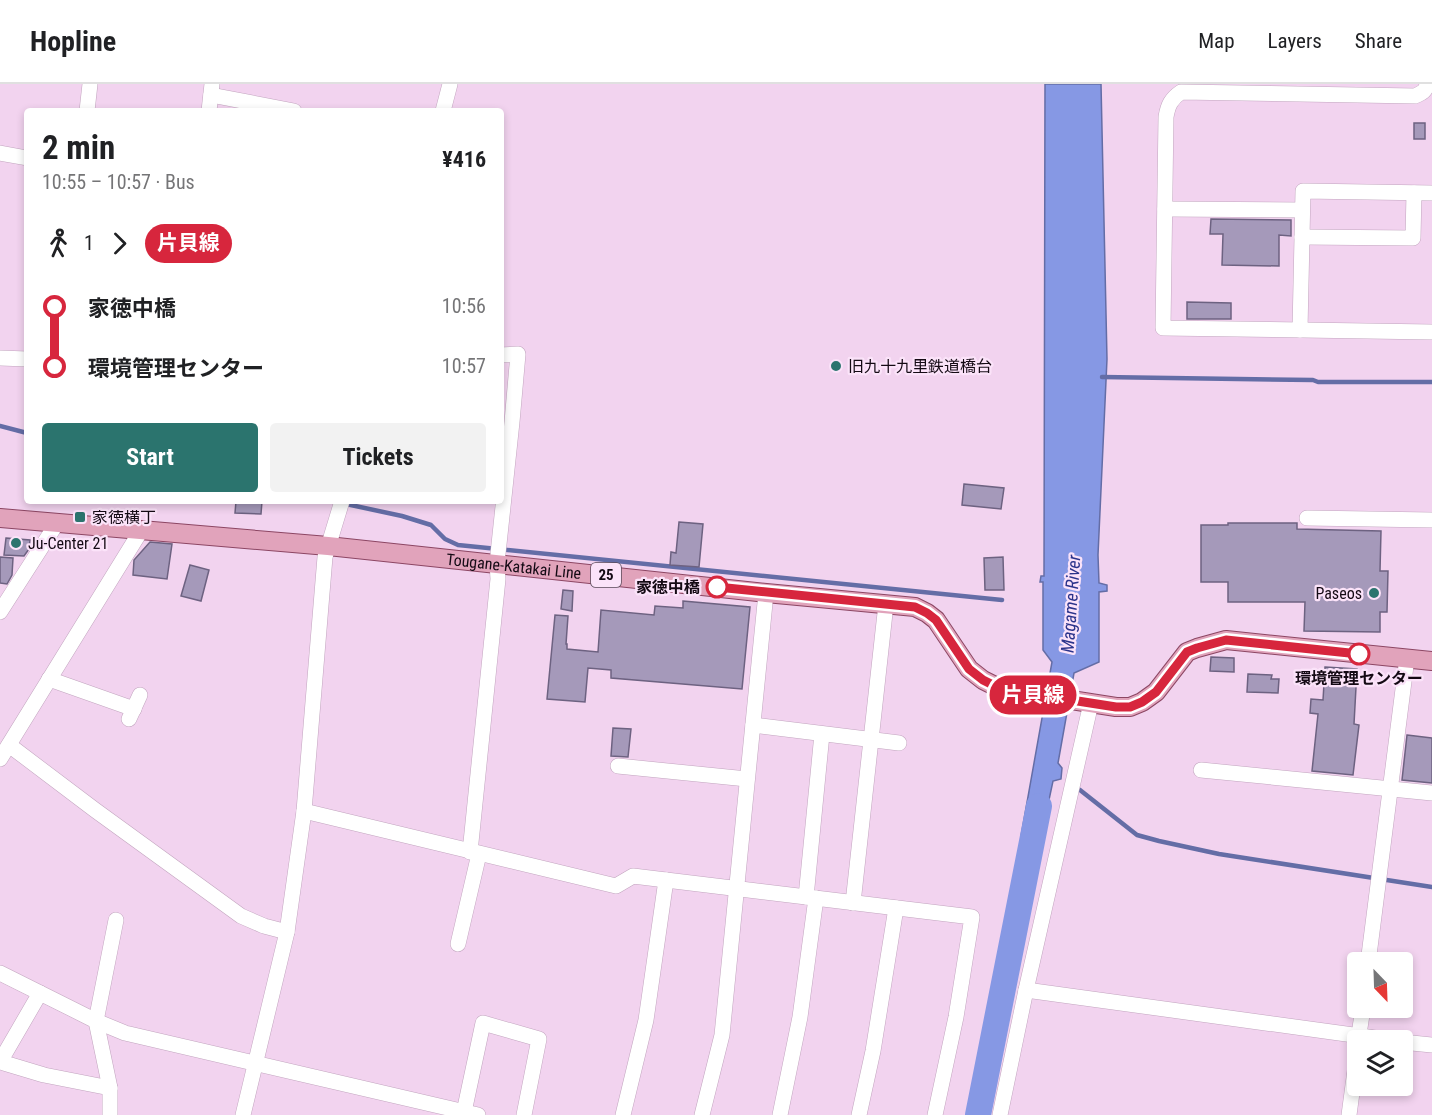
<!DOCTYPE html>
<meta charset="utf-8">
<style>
:root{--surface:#fff;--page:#f2f2f2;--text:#202124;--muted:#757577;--line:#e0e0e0;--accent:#2b746e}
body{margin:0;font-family:"Roboto Condensed","Noto Sans JP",sans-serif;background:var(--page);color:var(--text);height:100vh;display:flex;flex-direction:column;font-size:22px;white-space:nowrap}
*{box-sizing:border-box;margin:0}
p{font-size:20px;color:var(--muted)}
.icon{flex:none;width:33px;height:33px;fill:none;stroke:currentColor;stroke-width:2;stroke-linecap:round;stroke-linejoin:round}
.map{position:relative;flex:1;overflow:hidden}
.panel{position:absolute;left:24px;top:24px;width:480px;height:396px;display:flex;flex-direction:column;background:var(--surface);border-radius:6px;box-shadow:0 3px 9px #0003}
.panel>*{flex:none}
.badge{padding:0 12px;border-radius:20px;font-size:21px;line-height:39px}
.needle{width:39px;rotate:157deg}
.fabs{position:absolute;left:1347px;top:868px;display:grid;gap:12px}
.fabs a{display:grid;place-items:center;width:66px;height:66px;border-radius:6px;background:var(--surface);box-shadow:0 3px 9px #0003;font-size:30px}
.map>.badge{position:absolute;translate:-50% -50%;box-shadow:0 0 0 3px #fff}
.legs{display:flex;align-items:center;gap:9px;height:66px;padding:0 18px;font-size:20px}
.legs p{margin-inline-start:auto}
.summary{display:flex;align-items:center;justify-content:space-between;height:102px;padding:0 18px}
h1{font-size:33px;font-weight:700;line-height:45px}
.button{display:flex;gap:12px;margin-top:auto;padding:12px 18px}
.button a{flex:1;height:69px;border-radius:6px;background:var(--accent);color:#fff;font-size:24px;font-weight:700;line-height:69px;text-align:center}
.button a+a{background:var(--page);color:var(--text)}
ul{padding:0 18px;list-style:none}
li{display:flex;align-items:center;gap:21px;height:60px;font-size:22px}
li i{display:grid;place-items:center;width:9px;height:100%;margin:0 8px;background:currentColor}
li i::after{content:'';width:15px;height:15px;margin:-8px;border:4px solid;border-radius:50%;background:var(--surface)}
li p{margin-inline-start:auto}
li:first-child i{background:linear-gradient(#0000 50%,currentColor 0)}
li:last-child i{background:linear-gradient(currentColor 50%,#0000 0)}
header{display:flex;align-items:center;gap:36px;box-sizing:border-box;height:84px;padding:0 30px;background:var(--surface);border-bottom:2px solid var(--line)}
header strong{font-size:28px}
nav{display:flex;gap:33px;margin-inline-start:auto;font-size:21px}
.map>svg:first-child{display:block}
.water{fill:#8698e4;stroke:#646da6;stroke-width:1.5}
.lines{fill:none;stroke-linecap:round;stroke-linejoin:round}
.stream{stroke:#646da6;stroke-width:4.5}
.river{stroke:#8698e4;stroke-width:26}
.building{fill:#a599ba;stroke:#6d6281;stroke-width:1.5}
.minor-casing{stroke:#c2a5bf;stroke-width:16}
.major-casing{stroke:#8c4663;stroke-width:20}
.minor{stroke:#fff;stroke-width:15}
.major{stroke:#e1a3bb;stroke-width:18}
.line-1-casing{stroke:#fff;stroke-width:14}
.line-1{stroke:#d7263d;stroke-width:9}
.poi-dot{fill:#2b746e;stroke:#fbe3f9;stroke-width:2}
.stop-1-dot{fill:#fff;stroke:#d7263d;stroke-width:3}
.labels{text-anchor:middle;stroke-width:4.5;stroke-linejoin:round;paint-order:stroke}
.shield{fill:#fbe3f9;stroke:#594b59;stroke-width:1.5}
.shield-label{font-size:15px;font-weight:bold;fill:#140a14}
.poi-label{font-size:16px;fill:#140a14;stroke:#fbe3f9;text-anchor:start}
.street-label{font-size:16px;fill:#140a14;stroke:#fbe3f9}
.stop-label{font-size:16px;font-weight:bold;fill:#140a14;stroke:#fbe3f9;text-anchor:end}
.water-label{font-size:18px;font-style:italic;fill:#2b348b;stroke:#fbe3f9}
</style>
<header>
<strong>Hopline</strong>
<nav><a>Map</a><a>Layers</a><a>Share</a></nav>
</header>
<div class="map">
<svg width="1432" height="1031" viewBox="0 0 1432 1031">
<rect width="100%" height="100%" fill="#f2d3ef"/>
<path class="water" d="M 1045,0 L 1101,0 L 1107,275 L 1098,471 L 1099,499 L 1107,501 L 1107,507 L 1099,508 L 1099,578 L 1074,589 L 1058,679 L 1062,684 L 1061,695 L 1053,697 L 1040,758 L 1021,752 L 1052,578 L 1043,566 L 1043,498 L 1040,498 L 1041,492 L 1044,492 Z"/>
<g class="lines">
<g class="stream">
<path d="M 1102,293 L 1313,296 L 1318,298 L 1432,298"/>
<path d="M 0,342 L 27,349"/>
<path d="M 332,417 L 402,432 L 431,441 L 445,455 L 458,461 L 1002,516"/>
<path d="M 1080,706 L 1137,751 L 1159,757 L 1219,770 L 1432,803"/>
</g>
<path class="river" d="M 978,1031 L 1039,722"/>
</g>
<g class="building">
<rect x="1414" y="39" width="11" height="16"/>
<path d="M 1211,135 L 1291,136 L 1291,152 L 1279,151 L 1279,182 L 1222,181 L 1223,150 L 1210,150 Z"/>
<path d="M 1187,218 L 1231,219 L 1231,235 L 1187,235 Z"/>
<path d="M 964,400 L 1004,404 L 1001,425 L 962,421 Z"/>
<path d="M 236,417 L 262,417 L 261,430 L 235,429 Z"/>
<path d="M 679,438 L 703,440 L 699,483 L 670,481 L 671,468 L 676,469 Z"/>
<path d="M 1228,439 L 1297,439 L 1297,445 L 1381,447 L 1380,487 L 1388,487 L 1387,528 L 1380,528 L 1380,548 L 1304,547 L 1305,518 L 1228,518 L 1228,498 L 1201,498 L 1201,441 L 1228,441 Z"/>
<path d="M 6,454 L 30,456 L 29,465 L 24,472 L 4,471 Z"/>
<path d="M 150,458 L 172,460 L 167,495 L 133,491 L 134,476 Z"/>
<path d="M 0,473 L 13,474 L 12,491 L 7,500 L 0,499 Z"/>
<path d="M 1003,473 L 1004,506 L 985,506 L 984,474 Z"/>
<path d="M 190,481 L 209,486 L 201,517 L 181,512 Z"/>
<path d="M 563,506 L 573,507 L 572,527 L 561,525 Z"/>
<path d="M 683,517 L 750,523 L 742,605 L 611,594 L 611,586 L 588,584 L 585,618 L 547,615 L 555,531 L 568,532 L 566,560 L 567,560 L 567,565 L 598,568 L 601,526 L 654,531 L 655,522 L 683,524 Z"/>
<path d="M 1211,573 L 1234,574 L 1234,588 L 1210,587 Z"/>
<path d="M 1325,583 L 1357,585 L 1354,640 L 1359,641 L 1353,691 L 1312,687 L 1318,630 L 1310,629 L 1311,615 L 1323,616 Z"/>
<path d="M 1248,590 L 1272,591 L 1271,595 L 1279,595 L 1278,609 L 1247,608 Z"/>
<path d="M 613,644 L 631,645 L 628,673 L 611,672 Z"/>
<path d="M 1407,651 L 1432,654 L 1432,699 L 1402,696 Z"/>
</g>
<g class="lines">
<g class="minor-casing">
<g id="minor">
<path d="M 1427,0 C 1426,7 1422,9 1415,12 L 1181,8 C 1171,15 1168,21 1166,33 L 1163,244 L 1432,248"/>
<path d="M 211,11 L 294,27"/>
<path d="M 87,27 L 90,0"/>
<path d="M 209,27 L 212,0"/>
<path d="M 443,27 L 450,0"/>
<path d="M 0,69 L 27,74"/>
<path d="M 1165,125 L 1302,126"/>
<path d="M 1302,153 L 1413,154 L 1414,109"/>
<path d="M 1300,246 L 1303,107 L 1432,109"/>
<path d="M 0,274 L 27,275"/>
<path d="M 1307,434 L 1432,436"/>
<path d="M 0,528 L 57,439"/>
<path d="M 49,595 L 134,625"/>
<path d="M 129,635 L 140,611"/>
<path d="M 753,641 L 899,659"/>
<path d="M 9,661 L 95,726 L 241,832 L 264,842 L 287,848"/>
<path d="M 0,675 L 142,445"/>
<path d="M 618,682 L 747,695"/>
<path d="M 1201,686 L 1432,709"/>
<path d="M 304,727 L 616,802 L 633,792 L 972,833 L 956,933 L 935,1031"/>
<path d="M 470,768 L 498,495 L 497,479 L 512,338 L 518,270 L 501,271"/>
<path d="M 806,813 L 822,650"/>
<path d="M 853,819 L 886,520"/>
<path d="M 458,860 L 479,770"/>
<path d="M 1368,879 L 1407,574"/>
<path d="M 0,889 L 96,937 L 125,949 L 478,1031"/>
<path d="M 1026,906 L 1397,957"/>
<path d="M 40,909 L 4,971 L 3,976 L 4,979 L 44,991 L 110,1004"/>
<path d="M 1358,957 L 1363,924"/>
<path d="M 1402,958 L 1432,961"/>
<path d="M 464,1028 L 483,939 L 539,955 L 524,1031"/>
<path d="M 110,1031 L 110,1004 L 96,937 L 116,836"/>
<path d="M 243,1031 L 287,848 L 304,727 L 325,473 L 342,417"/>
<path d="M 623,1031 L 646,936 L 666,796"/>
<path d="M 702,1031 L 722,951 L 766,509"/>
<path d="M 780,1031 L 800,933 L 816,814"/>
<path d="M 859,1031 L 873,967 L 896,824"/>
<path d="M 1000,1031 L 1026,906 L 1091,619"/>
<path d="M 1349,1031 L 1358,964"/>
</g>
</g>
<g class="major-casing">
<g id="major">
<path id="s1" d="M 0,434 L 328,462 L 766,509 L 915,523 L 927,529 L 936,536 L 969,585 L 983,596 L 1001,605 L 1116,623 L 1130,623 L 1142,618 L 1156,608 L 1187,568 L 1197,564 L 1226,556 L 1432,577"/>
</g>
</g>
<use href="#minor" class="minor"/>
<use href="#major" class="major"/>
</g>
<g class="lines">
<g class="line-1-casing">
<path id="line-1" d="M 717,503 L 915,523 L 927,529 L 936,536 L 969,585 L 983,596 L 1001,605 L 1116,623 L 1130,623 L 1142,618 L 1156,608 L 1187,568 L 1197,564 L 1226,556 L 1359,570"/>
</g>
<use href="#line-1" class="line-1"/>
</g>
<g class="poi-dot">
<circle cx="836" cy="282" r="6"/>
<rect x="74" y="427" width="12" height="12" rx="3"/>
<circle cx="16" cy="459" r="6"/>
<circle cx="1374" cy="509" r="6"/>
</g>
<g class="stop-1-dot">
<circle cx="717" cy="503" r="10"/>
<circle cx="1359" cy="570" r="10"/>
</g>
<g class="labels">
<rect class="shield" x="591" y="479" width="30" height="24" rx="4.5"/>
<g class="shield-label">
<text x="606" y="496">25</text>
</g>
<g class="poi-label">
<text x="848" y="288">旧九十九里鉄道橋台</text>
<text x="92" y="439">家徳横丁</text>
<text x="28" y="465">Ju-Center 21</text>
<text x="1362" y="515" text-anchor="end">Paseos</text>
</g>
<g class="street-label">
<text dy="6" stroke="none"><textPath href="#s1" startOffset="516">Tougane-Katakai Line</textPath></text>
</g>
<g class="stop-label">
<text x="700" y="509">家徳中橋</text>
<text x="1359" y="600" text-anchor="middle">環境管理センター</text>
</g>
<g class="water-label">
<text transform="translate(1071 520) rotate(-86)" y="6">Magame River</text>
</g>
</g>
</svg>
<div class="fabs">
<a><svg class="needle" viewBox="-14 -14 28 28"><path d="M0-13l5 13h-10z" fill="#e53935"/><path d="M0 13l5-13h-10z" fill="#757577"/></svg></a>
<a><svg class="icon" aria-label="layers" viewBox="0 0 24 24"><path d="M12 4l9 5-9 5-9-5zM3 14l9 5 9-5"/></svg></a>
</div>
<b class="badge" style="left:1033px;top:611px;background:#d7263d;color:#fff">片貝線</b>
<section class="panel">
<div class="summary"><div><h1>2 min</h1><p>10:55 – 10:57 · Bus</p></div><b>¥416</b></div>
<div class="legs"><svg class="icon" aria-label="walk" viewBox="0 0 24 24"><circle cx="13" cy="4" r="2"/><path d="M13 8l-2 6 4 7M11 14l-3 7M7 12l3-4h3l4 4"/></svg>1<svg class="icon" aria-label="forward" viewBox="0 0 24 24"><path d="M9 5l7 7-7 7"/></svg><b class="badge" style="background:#d7263d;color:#fff">片貝線</b></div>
<ul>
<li><i style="color:#d7263d"></i><b>家徳中橋</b><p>10:56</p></li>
<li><i style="color:#d7263d"></i><b>環境管理センター</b><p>10:57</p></li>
</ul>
<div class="button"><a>Start</a><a>Tickets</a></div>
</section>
</div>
